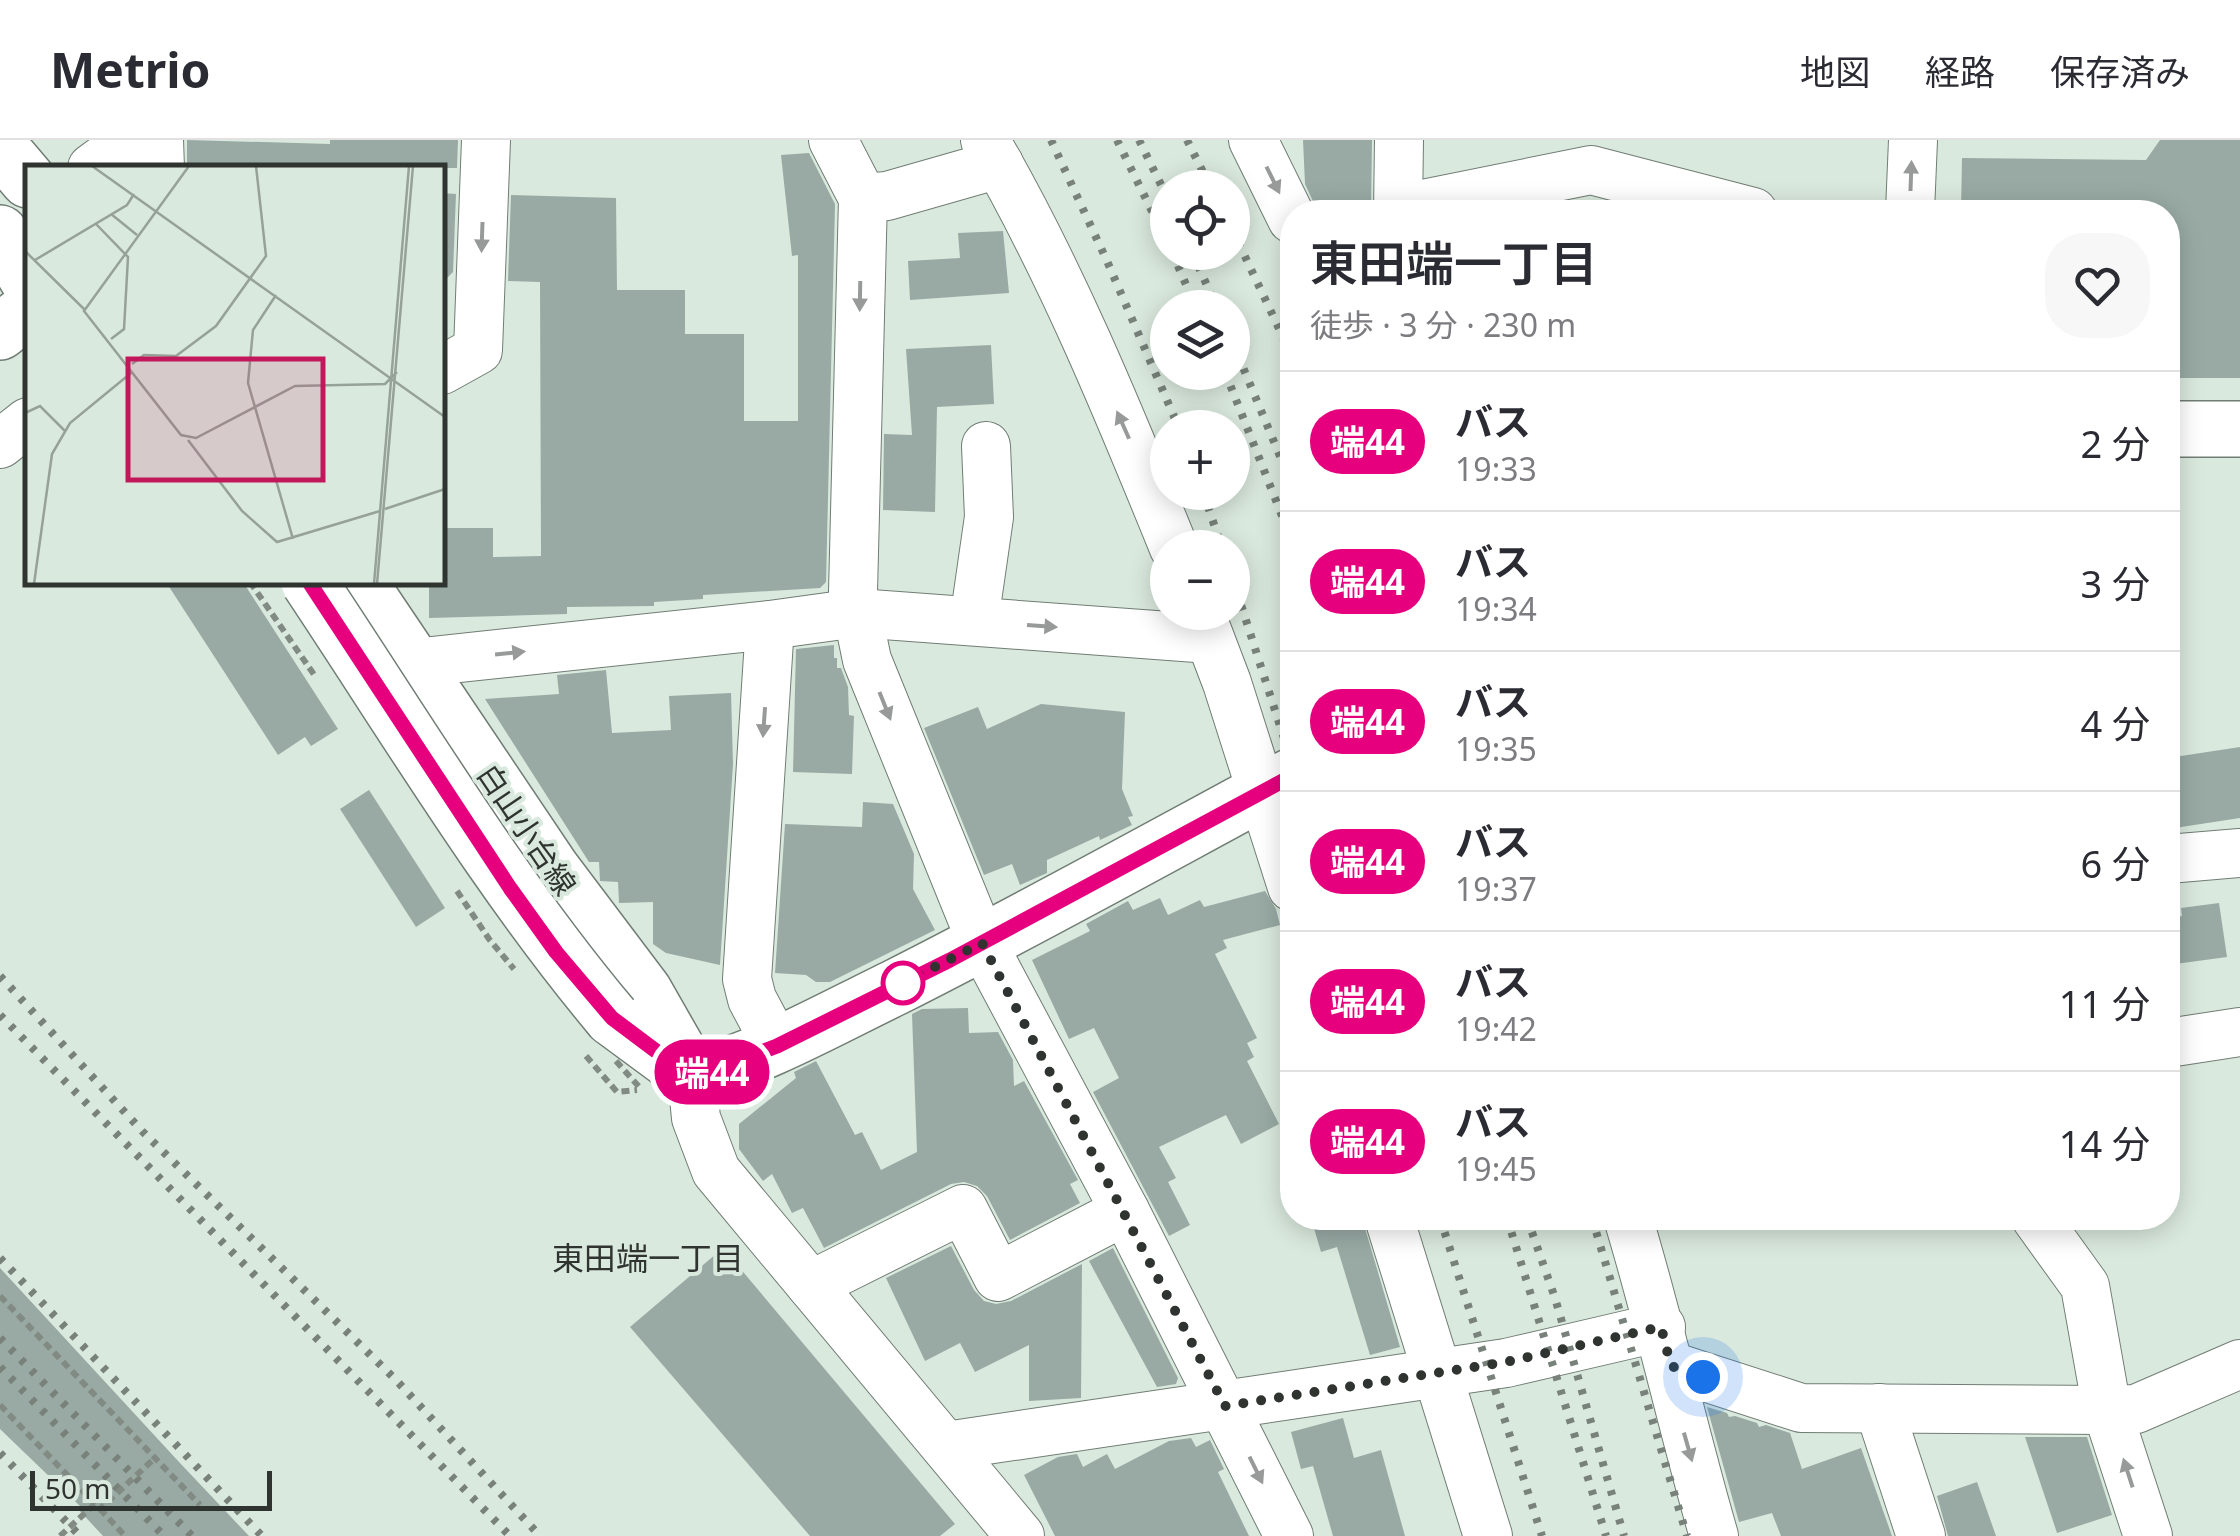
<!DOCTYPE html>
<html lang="ja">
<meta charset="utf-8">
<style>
:root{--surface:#fff;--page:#f7f7f7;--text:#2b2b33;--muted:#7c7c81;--line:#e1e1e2}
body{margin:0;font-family:"Noto Sans","Noto Sans JP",sans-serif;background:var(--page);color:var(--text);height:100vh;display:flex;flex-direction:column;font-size:38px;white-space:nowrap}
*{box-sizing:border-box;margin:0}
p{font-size:32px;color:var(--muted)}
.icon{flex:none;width:55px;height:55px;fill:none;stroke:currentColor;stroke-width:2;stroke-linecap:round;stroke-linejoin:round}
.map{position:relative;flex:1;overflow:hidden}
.side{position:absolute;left:1280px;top:60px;width:900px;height:1030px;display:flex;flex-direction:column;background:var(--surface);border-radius:40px;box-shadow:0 5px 25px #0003}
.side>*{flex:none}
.badge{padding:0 20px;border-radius:32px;font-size:35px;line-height:65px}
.buttons{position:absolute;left:1150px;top:30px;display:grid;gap:20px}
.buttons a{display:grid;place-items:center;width:100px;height:100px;border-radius:50%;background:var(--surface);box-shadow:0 5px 25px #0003;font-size:50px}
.scale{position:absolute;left:30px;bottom:25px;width:242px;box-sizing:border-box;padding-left:10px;border:5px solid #2f3430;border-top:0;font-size:28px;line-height:35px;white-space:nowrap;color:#2f3430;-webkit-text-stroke:8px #dae9de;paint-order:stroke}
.you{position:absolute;width:50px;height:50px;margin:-25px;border:8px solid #fff;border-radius:50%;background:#1a73e8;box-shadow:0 0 0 15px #1a73e833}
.map>.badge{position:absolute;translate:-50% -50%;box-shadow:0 0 0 5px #fff}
.round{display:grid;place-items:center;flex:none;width:105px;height:105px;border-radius:40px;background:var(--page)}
.head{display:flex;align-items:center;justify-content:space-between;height:170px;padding:0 30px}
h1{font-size:48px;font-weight:600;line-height:75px}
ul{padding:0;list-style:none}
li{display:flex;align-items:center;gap:30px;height:140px;padding:0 30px;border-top:2px solid var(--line)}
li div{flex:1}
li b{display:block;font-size:38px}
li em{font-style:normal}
li .badge{min-width:110px;font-weight:700;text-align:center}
header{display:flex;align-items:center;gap:60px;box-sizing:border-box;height:140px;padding:0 50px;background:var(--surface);border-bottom:2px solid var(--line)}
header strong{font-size:48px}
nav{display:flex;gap:55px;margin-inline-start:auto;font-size:35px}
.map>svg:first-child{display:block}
.building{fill:#99aaa5}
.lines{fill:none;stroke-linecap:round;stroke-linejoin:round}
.minor-casing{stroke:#707d74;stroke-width:50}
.major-casing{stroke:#707d74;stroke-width:58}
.path{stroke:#818b84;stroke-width:6;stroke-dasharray:8 5;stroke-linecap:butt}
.minor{stroke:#fff;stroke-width:48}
.major{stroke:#fff;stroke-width:55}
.rail{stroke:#78817a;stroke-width:8;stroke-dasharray:5 10;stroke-linecap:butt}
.major-bridge-casing{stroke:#707d74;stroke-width:58;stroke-linecap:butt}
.path-bridge{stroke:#818b84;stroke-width:6;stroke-dasharray:8 5;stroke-linecap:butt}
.major-bridge{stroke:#fff;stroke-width:55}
.oneway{fill:#979a98}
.line-casing{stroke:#fff;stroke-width:22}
.line{stroke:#e6007e;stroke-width:15}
.walk{stroke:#2f3430;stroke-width:10;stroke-dasharray:0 18}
.stop-dot{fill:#fff;stroke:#e6007e;stroke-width:5}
.labels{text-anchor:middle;stroke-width:8;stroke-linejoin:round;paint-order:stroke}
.street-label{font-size:30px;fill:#2f3430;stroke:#dae9de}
.neighbourhood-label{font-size:32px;fill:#2f3430;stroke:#dae9de}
.inset-road{fill:none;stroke:#96a198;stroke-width:2.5}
.view{fill:#c2185b;fill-opacity:0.15;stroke:#c2185b;stroke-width:5}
.inset-edge{fill:none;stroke:#2f3430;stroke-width:5}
</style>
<header>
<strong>Metrio</strong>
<nav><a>地図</a><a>経路</a><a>保存済み</a></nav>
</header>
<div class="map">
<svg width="2240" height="1396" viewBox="0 0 2240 1396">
<rect width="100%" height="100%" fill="#dae9de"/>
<g class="building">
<path d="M 187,0 L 330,4 L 330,0 L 458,0 L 457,28 L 187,28 Z"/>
<path d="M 1303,0 L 1372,0 L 1371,72 L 1318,72 L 1305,44 Z"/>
<path d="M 2160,0 L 2240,0 L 2240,238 L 2168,238 L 2168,72 L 1961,72 L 1962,18 L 2146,20 Z"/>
<path d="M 809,13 L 835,64 L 826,442 L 820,448 L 703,455 L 703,459 L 654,462 L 654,466 L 567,467 L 567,474 L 429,478 L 429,442 L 442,442 L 442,388 L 493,388 L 493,417 L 541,416 L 540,142 L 508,141 L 511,55 L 616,58 L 617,150 L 685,150 L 685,194 L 744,194 L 744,281 L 798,281 L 798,115 L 792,116 L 781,15 Z"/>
<path d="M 442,53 L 456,54 L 453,132 L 442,143 Z"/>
<path d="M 1003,91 L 1009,153 L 910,160 L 908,121 L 960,118 L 958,93 Z"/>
<path d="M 991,205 L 994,264 L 937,267 L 935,372 L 883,370 L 884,294 L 912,295 L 906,209 Z"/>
<path d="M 166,442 L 243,442 L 338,589 L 311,606 L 305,597 L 278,615 Z"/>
<path d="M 834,505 L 834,518 L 837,518 L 837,528 L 841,528 L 848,547 L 849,575 L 854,576 L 852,634 L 793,632 L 796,509 Z"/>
<path d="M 606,530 L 612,593 L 671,590 L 669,556 L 731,553 L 733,624 L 720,825 L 666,813 L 653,804 L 653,762 L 619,763 L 618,742 L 600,741 L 599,722 L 589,722 L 485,559 L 559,554 L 557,535 Z"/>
<path d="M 1041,564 L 1125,572 L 1122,649 L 1133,676 L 1128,677 L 1132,685 L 1100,700 L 1099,696 L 1047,720 L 1047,733 L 1020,745 L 1012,724 L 984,735 L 924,588 L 978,567 L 987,589 Z"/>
<path d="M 2240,607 L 2240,678 L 2168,689 L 2168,618 Z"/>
<path d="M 369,650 L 445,768 L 416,787 L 340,669 Z"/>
<path d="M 863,662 L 893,664 L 914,714 L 913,749 L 935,790 L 830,842 L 816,842 L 806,835 L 775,833 L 785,684 L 862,687 Z"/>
<path d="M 1265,751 L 1276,769 L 1280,785 L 1223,800 L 1227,808 L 1215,814 L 1257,898 L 1247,903 L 1254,917 L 1247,921 L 1279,984 L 1241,1004 L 1226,975 L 1159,1007 L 1176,1038 L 1168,1042 L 1190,1085 L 1169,1096 L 1093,952 L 1119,938 L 1094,888 L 1069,899 L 1032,820 L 1090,791 L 1086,784 L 1128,761 L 1133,770 L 1160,758 L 1168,775 L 1200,760 L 1204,767 Z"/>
<path d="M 2219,763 L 2227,817 L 2168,825 L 2168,779 L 2182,776 L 2181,768 Z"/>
<path d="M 968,868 L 969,893 L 998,892 L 1013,920 L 1014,946 L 1024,941 L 1078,1040 L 1070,1044 L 1080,1063 L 1010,1100 L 987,1056 L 977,1046 L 964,1042 L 951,1044 L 824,1108 L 803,1068 L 792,1073 L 772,1034 L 763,1041 L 739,1009 L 739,984 L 796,938 L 794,932 L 816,921 L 855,995 L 862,992 L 881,1030 L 917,1012 L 912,874 L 922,869 Z"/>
<path d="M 1311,1078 L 1362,1078 L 1400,1207 L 1370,1215 L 1337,1107 L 1321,1112 Z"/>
<path d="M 951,1106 L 974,1150 L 984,1161 L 996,1164 L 1011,1161 L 1082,1124 L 1081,1258 L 1029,1261 L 1029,1205 L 975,1232 L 960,1203 L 925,1221 L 886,1138 Z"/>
<path d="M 723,1108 L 955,1384 L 940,1396 L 810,1396 L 630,1187 Z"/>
<path d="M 1113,1108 L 1178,1238 L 1176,1244 L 1157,1247 L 1089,1121 Z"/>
<path d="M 0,1128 L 179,1322 L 249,1396 L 103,1396 L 78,1369 L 81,1367 L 0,1289 Z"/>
<path d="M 1707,1267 L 1727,1273 L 1729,1277 L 1735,1276 L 1757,1283 L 1759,1287 L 1766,1285 L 1790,1293 L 1802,1329 L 1861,1308 L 1892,1396 L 1781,1396 L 1772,1373 L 1739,1382 Z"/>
<path d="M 1343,1278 L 1354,1318 L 1381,1310 L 1405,1396 L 1333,1396 L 1313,1326 L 1301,1329 L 1291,1292 Z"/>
<path d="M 2025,1297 L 2087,1297 L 2112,1375 L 2057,1393 Z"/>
<path d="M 1191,1298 L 1196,1307 L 1210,1300 L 1224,1329 L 1218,1332 L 1249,1396 L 1055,1396 L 1024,1335 L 1058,1317 L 1077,1314 L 1083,1327 L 1107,1314 L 1115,1329 L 1169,1301 Z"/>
<path d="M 1977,1342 L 1996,1396 L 1948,1396 L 1937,1356 Z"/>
</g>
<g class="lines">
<g class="minor-casing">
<g id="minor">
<path d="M 159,0 L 160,28"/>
<path d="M 833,0 L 863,58 L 853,452 L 867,520 L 982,803 L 1125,1071 L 1289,1396"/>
<path d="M 985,0 C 1060,129 1118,270 1174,408"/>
<path d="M 1253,0 L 1292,79"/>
<path d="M 92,28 L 130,0"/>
<path d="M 863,58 L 887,56 L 999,24"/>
<path d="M 1398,69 L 1591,30 L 1753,72"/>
<path d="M 1398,72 L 1399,0"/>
<path d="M 1910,72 L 1913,0"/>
<path d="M 442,230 L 478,210 L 486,0"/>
<path d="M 0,304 L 28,282"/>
<path d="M 1200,472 L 1227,543 L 1292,747"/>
<path d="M 974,481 L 989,377 L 986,306"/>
<path d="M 770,485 L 747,839 L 752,859 L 777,906"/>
<path d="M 413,523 L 770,485 L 857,473 L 1210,499"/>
<path d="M 2168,719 L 2240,713"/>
<path d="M 2168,903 L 2240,892"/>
<path d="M 692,937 L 696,978 L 716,1031 L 1020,1396"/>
<path d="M 1389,1078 L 1488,1396"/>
<path d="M 1628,1078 C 1660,1183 1683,1290 1714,1396"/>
<path d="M 2036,1078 L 2085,1146 L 2107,1270 L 2148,1396"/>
<path d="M 811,1145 L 963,1069 L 998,1137 L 1125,1071"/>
<path d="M 1671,1226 L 1801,1268 L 2107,1270 L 2136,1269 L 2240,1224"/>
<path d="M 1879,1268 L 1921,1396"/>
<path d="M 946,1306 L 1506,1223 L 1661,1187"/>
</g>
</g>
<g class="major-casing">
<g id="major">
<path d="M 0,7 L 28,40"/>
<path d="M 0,93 L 28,140"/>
<path d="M 0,192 L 28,170"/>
<path d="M 2168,289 L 2240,289"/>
<path d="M 359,442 L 552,729 L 644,851 L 684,921"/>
<path d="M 612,878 L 692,937 C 763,917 828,880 894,848 C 1029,780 1160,707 1292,636"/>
</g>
</g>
<g class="path">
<path d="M 250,442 L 315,536"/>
<path d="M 457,751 L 489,799 L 514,829"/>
<path d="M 586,916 L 617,952 L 637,950"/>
<path d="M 0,1156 L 200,1365"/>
<path d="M 0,1265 L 95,1364"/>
<path d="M 100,1369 L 125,1396"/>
</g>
<use href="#minor" class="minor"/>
<use href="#major" class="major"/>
<g class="rail">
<path d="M 1051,0 L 1107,121 L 1179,288"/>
<path d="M 1117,0 L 1168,104"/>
<path d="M 1139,0 L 1168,59"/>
<path d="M 1187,0 L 1211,48"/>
<path d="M 1232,89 L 1292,216"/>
<path d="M 1172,112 L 1196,168"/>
<path d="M 1192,112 L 1217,168"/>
<path d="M 1232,201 L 1292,345"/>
<path d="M 1225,232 L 1292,401"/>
<path d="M 1203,352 L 1222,408"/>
<path d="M 1232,437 L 1292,623"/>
<path d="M 0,836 L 142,991 L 395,1239 L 540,1396"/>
<path d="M 0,875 L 510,1396"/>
<path d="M 1440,1078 L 1542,1396"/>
<path d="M 1507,1078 L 1606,1396"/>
<path d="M 1527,1078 L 1555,1158 L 1624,1396"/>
<path d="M 1592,1078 L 1687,1396"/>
<path d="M 0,1118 L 262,1396"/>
<path d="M 0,1198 L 192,1396"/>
<path d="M 0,1227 L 164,1396"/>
<path d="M 0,1313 L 80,1396"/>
</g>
<g class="major-bridge-casing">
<path id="major-bridge" d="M 309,442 C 407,589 498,742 612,878"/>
</g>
<g class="path-bridge">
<path d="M 616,921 L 641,949"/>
<path d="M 60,1396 L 95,1364 L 100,1369 L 156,1317"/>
</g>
<use href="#major-bridge" class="major-bridge"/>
</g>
<defs><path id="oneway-solid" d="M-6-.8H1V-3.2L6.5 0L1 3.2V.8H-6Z" transform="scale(2.5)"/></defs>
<g class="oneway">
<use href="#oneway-solid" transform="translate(1911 36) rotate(-88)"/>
<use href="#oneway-solid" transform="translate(1273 40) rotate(64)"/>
<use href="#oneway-solid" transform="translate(482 97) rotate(92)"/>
<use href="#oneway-solid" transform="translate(860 156) rotate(91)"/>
<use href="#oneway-solid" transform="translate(1123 285) rotate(-114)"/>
<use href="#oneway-solid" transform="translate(1042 486) rotate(4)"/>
<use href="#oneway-solid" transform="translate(510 513) rotate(-6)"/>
<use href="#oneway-solid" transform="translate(885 566) rotate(68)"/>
<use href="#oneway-solid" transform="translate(764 582) rotate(94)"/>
<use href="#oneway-solid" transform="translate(1688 1307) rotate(74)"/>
<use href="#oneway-solid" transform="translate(1256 1330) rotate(64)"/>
<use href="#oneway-solid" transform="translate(2128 1333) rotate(-108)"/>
</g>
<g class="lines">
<g class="line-casing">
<path id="line" d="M 309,442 L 510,748 L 556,812 L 612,878 L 692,938 L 777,906 L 950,820 L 1292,636"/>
</g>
<use href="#line" class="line"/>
<path class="walk" d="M 903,843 L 982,803 L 1225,1266 L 1506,1222 L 1661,1187 L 1671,1226 L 1703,1237"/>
</g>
<circle class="stop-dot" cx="903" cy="843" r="20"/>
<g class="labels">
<g class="street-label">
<text transform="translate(526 690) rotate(56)" y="10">白山小台線</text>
</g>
<g class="neighbourhood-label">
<text x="648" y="1130">東田端一丁目</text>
</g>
</g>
<g transform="translate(25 25)">
<rect width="420" height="420" fill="#dae9de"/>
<path class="inset-road" d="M 67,1 L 420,252M 164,1 L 59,146 L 156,270 L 171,273 L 270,221 L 360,219 L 372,207M 86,49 L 112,70M 71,59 L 103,92 L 99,164 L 86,174M 0,86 L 59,144M 10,95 L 102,40 L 109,29M 251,130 L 228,165 L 223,218 L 268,374M 107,199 L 119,190 L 151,191 L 191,161 L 241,91 L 231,1M 0,248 L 15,241 L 40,266M 163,275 L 217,346 L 252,377 L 355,346M 360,344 L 420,324M 9,419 L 27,289 L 45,258 L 106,208M 349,419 L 384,1M 352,419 L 388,1"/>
<path class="view" d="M 103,194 L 298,194 L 298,315 L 103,315 Z"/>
<rect width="420" height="420" class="inset-edge"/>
</g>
</svg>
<div class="buttons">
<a><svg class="icon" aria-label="locate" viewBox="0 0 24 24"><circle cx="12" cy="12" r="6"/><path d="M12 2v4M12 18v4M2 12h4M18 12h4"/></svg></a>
<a><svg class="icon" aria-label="layers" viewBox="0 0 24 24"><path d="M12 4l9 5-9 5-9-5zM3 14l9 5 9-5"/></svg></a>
<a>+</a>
<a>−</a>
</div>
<div class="scale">50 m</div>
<div class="you" style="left:1703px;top:1237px"></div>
<b class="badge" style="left:712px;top:932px;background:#e6007e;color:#fff">端44</b>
<section class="side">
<div class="head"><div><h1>東田端一丁目</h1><p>徒歩 · 3 分 · 230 m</p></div><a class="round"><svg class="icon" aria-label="heart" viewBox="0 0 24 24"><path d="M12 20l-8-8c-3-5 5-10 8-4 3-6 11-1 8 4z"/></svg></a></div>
<ul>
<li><span class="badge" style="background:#e6007e;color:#fff">端44</span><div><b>バス</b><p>19:33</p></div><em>2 分</em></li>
<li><span class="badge" style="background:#e6007e;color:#fff">端44</span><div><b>バス</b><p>19:34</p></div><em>3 分</em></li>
<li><span class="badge" style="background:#e6007e;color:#fff">端44</span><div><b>バス</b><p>19:35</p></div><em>4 分</em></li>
<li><span class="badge" style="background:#e6007e;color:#fff">端44</span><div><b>バス</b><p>19:37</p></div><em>6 分</em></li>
<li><span class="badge" style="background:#e6007e;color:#fff">端44</span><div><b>バス</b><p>19:42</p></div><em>11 分</em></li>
<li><span class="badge" style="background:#e6007e;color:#fff">端44</span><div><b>バス</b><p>19:45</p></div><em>14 分</em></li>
</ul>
</section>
</div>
